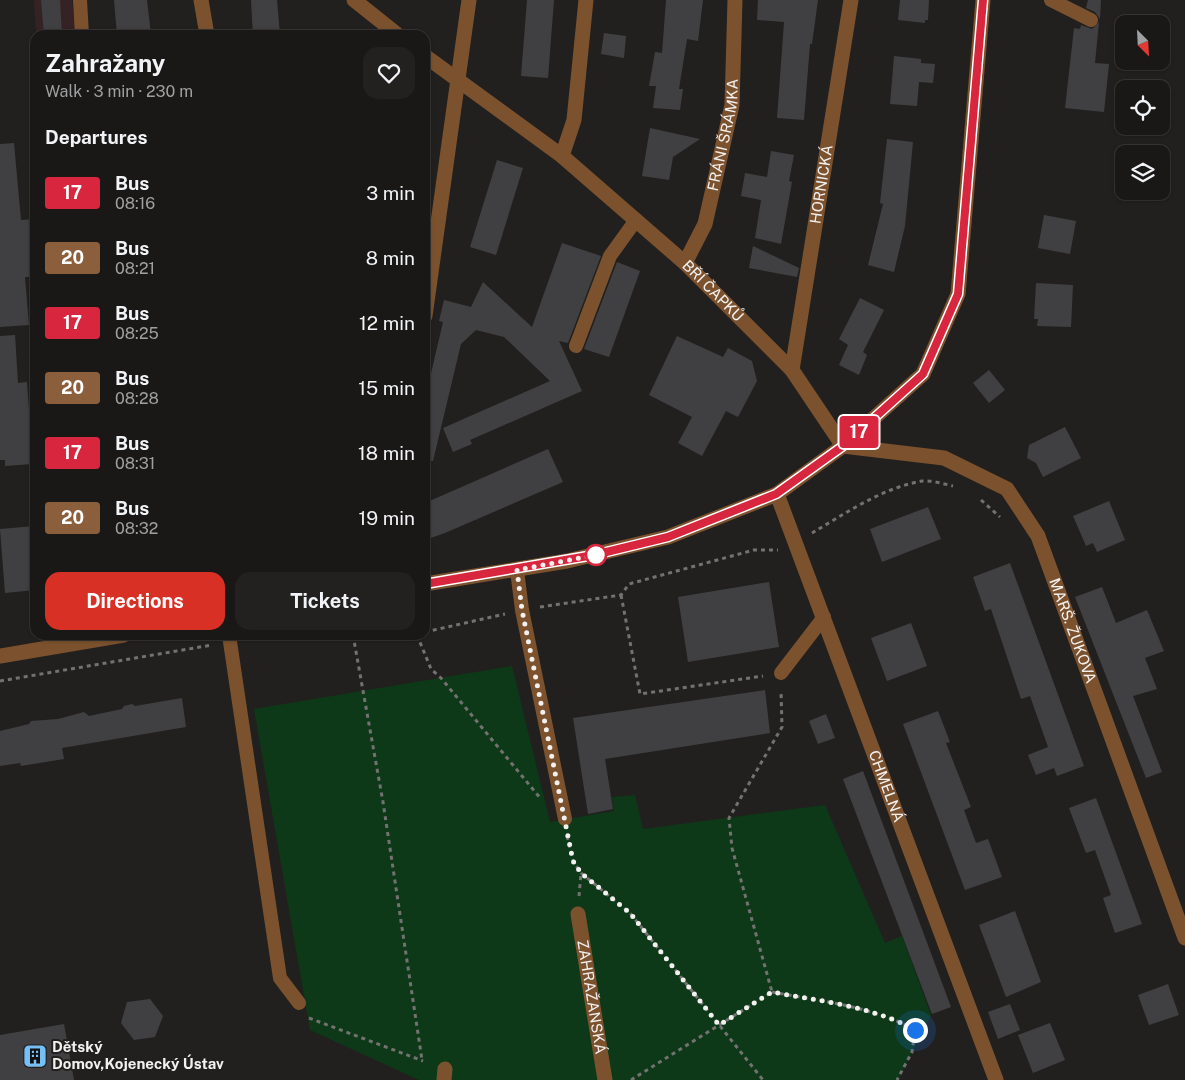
<!DOCTYPE html>
<meta charset="utf-8">
<style>
:root{--surface:#1a1816;--page:#23211f;--text:#f1f3f6;--muted:#9fa0a1;--line:#383735;--accent:#d93025}
body{margin:0;font-family:"Public Sans",sans-serif;background:var(--page);color:var(--text);height:100vh;display:flex;flex-direction:column;font-size:19px;white-space:nowrap}
*{box-sizing:border-box;margin:0}
p{font-size:16px;color:var(--muted)}
.icon{flex:none;width:28px;height:28px;fill:none;stroke:currentColor;stroke-width:2;stroke-linecap:round;stroke-linejoin:round}
.map{position:relative;flex:1;overflow:hidden}
.drawer{position:absolute;left:30px;top:30px;width:400px;height:610px;display:flex;flex-direction:column;background:var(--surface);border-radius:15px;box-shadow:0 1px 4px #0004,0 0 0 1px var(--line)}
.drawer>*{flex:none}
.badge{padding:0 10px;border-radius:4px;font-size:18px;line-height:32px}
.needle{width:32px;rotate:156deg}
.controls{position:absolute;left:1115px;top:15px;display:grid;gap:10px}
.controls a{display:grid;place-items:center;width:55px;height:55px;border-radius:10px;background:var(--surface);box-shadow:0 1px 4px #0004,0 0 0 1px var(--line);font-size:25px}
.you{position:absolute;width:25px;height:25px;margin:-12px;border:4px solid #fff;border-radius:50%;background:#1a73e8;box-shadow:0 0 0 8px #1a73e833}
.map>.badge{position:absolute;translate:-50% -50%;box-shadow:0 0 0 2px #fff}
h2{padding:0 15px;font-size:19px;line-height:45px}
.round{display:grid;place-items:center;flex:none;width:52px;height:52px;border-radius:15px;background:var(--page)}
.summary{display:flex;align-items:center;justify-content:space-between;height:85px;padding:0 15px}
h1{font-size:24px;font-weight:700;line-height:38px}
.cta{display:flex;gap:10px;margin-top:auto;padding:10px 15px}
.cta a{flex:1;height:58px;border-radius:15px;background:var(--accent);color:#fff;font-size:20px;font-weight:700;line-height:58px;text-align:center}
.cta a+a{background:var(--page);color:var(--text)}
ul{padding:0;list-style:none}
li{display:flex;align-items:center;gap:15px;height:65px;padding:0 15px}
li div{flex:1}
li b{display:block;font-size:19px}
li em{font-style:normal}
li .badge{min-width:55px;font-weight:700;text-align:center}
.map>svg:first-child{display:block}
.industrial{fill:#352224}
.green{fill:#0d3918}
.building{fill:#404043}
.lines{fill:none;stroke-linecap:round;stroke-linejoin:round}
.path{stroke:#747271;stroke-width:3;stroke-dasharray:4 4;stroke-linecap:butt}
.lane{stroke:#7c522e;stroke-width:14}
.street{stroke:#7c522e;stroke-width:15}
.line-casing{stroke:#fff;stroke-width:11}
.line{stroke:#d7263d;stroke-width:8}
.walk{stroke:#f3f1f0;stroke-width:5;stroke-dasharray:0 9}
.stop-dot{fill:#fff;stroke:#d7263d;stroke-width:2.5}
.labels{text-anchor:middle;stroke-width:4;stroke-linejoin:round;paint-order:stroke}
.street-label{font-size:15px;fill:#f3f1f0;stroke:#22201e}
.poi-label{font-size:15px;font-weight:bold;fill:#f3f1f0;stroke:#22201e;text-anchor:start}
</style>
<div class="map">
<svg width="1185" height="1080" viewBox="0 0 1185 1080">
<rect width="100%" height="100%" fill="#22201e"/>
<path class="industrial" d="M 34,0 L 72,0 L 75,35 L 36,35 Z"/>
<path class="green" d="M 512,666 L 550,822 L 614,811 L 612,797 L 635,795 L 643,829 L 825,805 L 885,943 L 902,936 L 931,1015 L 898,1080 L 419,1080 L 310,1030 L 254,709 Z"/>
<g class="building">
<path d="M 41,0 L 60,0 L 62,35 L 44,35 Z"/>
<path d="M 114,0 L 147,0 L 151,35 L 117,35 Z"/>
<path d="M 251,0 L 277,0 L 280,35 L 253,35 Z"/>
<path d="M 527,0 L 554,0 L 548,78 L 521,76 Z"/>
<path d="M 666,0 L 703,0 L 698,41 L 687,39 L 679,89 L 683,89 L 680,110 L 653,108 L 656,86 L 649,86 L 655,52 L 662,53 Z"/>
<path d="M 758,0 L 818,0 L 812,44 L 810,44 L 804,120 L 777,118 L 784,22 L 757,20 Z"/>
<path d="M 900,0 L 929,0 L 928,20 L 925,20 L 925,23 L 898,20 Z"/>
<path d="M 1088,0 L 1101,0 L 1100,19 L 1095,12 L 1086,8 Z"/>
<path d="M 1099,22 L 1095,63 L 1109,64 L 1104,112 L 1065,108 L 1074,28 L 1080,29 L 1081,25 L 1092,29 Z"/>
<path d="M 604,33 L 626,36 L 624,58 L 601,54 Z"/>
<path d="M 894,56 L 921,59 L 921,63 L 935,64 L 933,83 L 919,82 L 917,106 L 890,104 Z"/>
<path d="M 650,128 L 700,139 L 673,157 L 669,180 L 642,176 Z"/>
<path d="M 887,139 L 913,142 L 905,226 L 894,272 L 868,265 L 883,204 L 880,203 Z"/>
<path d="M 14,143 L 21,220 L 35,219 L 35,238 L 29,239 L 33,277 L 25,277 L 29,325 L 0,327 L 0,144 Z"/>
<path d="M 771,151 L 794,155 L 789,181 L 792,182 L 781,244 L 755,238 L 761,200 L 741,196 L 745,173 L 767,177 Z"/>
<path d="M 497,160 L 523,168 L 496,255 L 470,247 Z"/>
<path d="M 1044,215 L 1076,221 L 1070,254 L 1038,248 Z"/>
<path d="M 562,243 L 601,256 L 568,343 L 559,341 L 582,391 L 470,440 L 472,444 L 453,452 L 443,428 L 550,381 L 504,337 L 476,330 L 461,344 L 433,461 L 425,460 L 425,399 L 443,322 L 439,321 L 444,300 L 471,307 L 483,282 L 532,327 Z"/>
<path d="M 753,246 L 799,268 L 797,277 L 749,268 Z"/>
<path d="M 617,262 L 640,271 L 609,357 L 584,349 Z"/>
<path d="M 1036,283 L 1073,285 L 1071,327 L 1037,326 L 1038,319 L 1034,319 Z"/>
<path d="M 860,298 L 884,310 L 863,352 L 867,355 L 859,375 L 839,365 L 848,345 L 839,339 Z"/>
<path d="M 15,335 L 18,383 L 27,382 L 33,464 L 5,466 L 5,460 L 0,460 L 0,336 Z"/>
<path d="M 677,336 L 723,357 L 728,348 L 752,361 L 757,381 L 738,417 L 726,411 L 702,456 L 678,443 L 692,417 L 649,395 Z"/>
<path d="M 989,370 L 1005,390 L 989,403 L 973,383 Z"/>
<path d="M 1065,427 L 1081,458 L 1043,477 L 1036,463 L 1027,458 L 1029,445 Z"/>
<path d="M 548,449 L 563,482 L 445,533 L 425,540 L 425,503 Z"/>
<path d="M 1109,501 L 1125,540 L 1097,552 L 1093,543 L 1086,546 L 1073,516 Z"/>
<path d="M 928,507 L 941,539 L 882,562 L 870,529 Z"/>
<path d="M 35,526 L 35,590 L 5,593 L 0,529 Z"/>
<path d="M 1010,563 L 1084,766 L 1057,776 L 1054,768 L 1036,775 L 1028,755 L 1048,747 L 1030,696 L 1021,699 L 991,609 L 985,611 L 973,577 Z"/>
<path d="M 769,582 L 779,647 L 688,662 L 678,597 Z"/>
<path d="M 1102,587 L 1116,623 L 1147,610 L 1164,651 L 1145,658 L 1157,689 L 1133,696 L 1162,772 L 1146,778 L 1075,597 Z"/>
<path d="M 911,623 L 927,666 L 887,681 L 871,638 Z"/>
<path d="M 765,690 L 770,733 L 605,759 L 613,809 L 588,814 L 573,718 Z"/>
<path d="M 182,698 L 186,727 L 62,748 L 64,759 L 21,766 L 20,763 L 0,766 L 0,731 L 29,724 L 31,721 L 58,719 L 84,712 L 89,716 L 122,709 L 124,706 L 132,704 L 135,706 Z"/>
<path d="M 938,711 L 950,742 L 946,743 L 971,807 L 964,810 L 976,843 L 988,839 L 1002,877 L 965,890 L 903,724 Z"/>
<path d="M 826,714 L 835,738 L 818,744 L 809,721 Z"/>
<path d="M 863,771 L 951,1007 L 932,1014 L 843,779 Z"/>
<path d="M 1096,798 L 1142,924 L 1115,933 L 1103,898 L 1111,895 L 1095,850 L 1086,853 L 1069,808 Z"/>
<path d="M 1015,911 L 1041,982 L 1006,997 L 979,925 Z"/>
<path d="M 1168,984 L 1179,1015 L 1149,1025 L 1138,995 Z"/>
<path d="M 150,999 L 163,1016 L 155,1037 L 134,1040 L 121,1023 L 127,1002 Z"/>
<path d="M 1010,1004 L 1020,1030 L 998,1039 L 988,1012 Z"/>
<path d="M 1050,1023 L 1065,1060 L 1033,1073 L 1018,1035 Z"/>
<path d="M 64,1024 L 74,1080 L 0,1080 L 0,1035 Z"/>
</g>
<g class="lines">
<g class="path">
<path d="M 981,500 L 1000,517"/>
<path d="M 812,533 C 846,513 882,488 922,481 C 931,480 944,484 953,486"/>
<path d="M 621,595 L 640,694 L 763,676"/>
<path d="M 540,607 L 621,595 L 629,584 L 754,550 L 778,550"/>
<path d="M 425,632 L 505,614"/>
<path d="M 353,635 L 383,802 L 422,1060"/>
<path d="M 385,635 L 397,637 L 410,635"/>
<path d="M 417,635 L 431,669 L 441,678 L 541,799"/>
<path d="M 247,639 L 288,635"/>
<path d="M 0,681 L 212,645"/>
<path d="M 567,836 L 573,861 L 581,873 L 630,913 L 763,1080"/>
<path d="M 579,896 L 581,873"/>
<path d="M 772,992 C 819,1001 872,1006 915,1030 L 912,1052 L 897,1080"/>
<path d="M 309,1018 L 423,1061"/>
<path d="M 631,1080 L 772,992 L 732,848 L 729,818 L 782,727 L 781,691"/>
</g>
<g class="lane">
<path d="M 80,0 L 82,35"/>
<path d="M 1051,0 L 1091,20"/>
<path d="M 576,346 L 610,256 L 636,220"/>
<path d="M 517,570 L 522,610 L 565,819"/>
<path d="M 229,635 L 280,978 L 299,1003"/>
<path d="M 781,673 L 824,617"/>
</g>
<g class="street">
<path d="M 201,0 L 207,35"/>
<path d="M 354,0 L 398,35"/>
<path id="s1" d="M 425,56 L 562,156 L 685,263 L 792,370 L 843,446"/>
<path d="M 562,156 L 574,120 L 586,0"/>
<path id="s2" d="M 685,263 L 705,224 L 732,105 L 735,0"/>
<path d="M 425,316 L 469,0"/>
<path id="s3" d="M 792,370 L 851,0"/>
<path id="s4" d="M 843,446 L 944,458 L 1007,489 L 1038,536 L 1185,938"/>
<path id="s5" d="M 777,494 L 996,1080"/>
<path d="M 425,584 L 567,561 L 668,537 L 777,494 L 843,446 L 923,374 L 958,294 L 983,0"/>
<path d="M 0,656 L 124,635"/>
<path id="s6" d="M 578,914 L 605,1080"/>
<path d="M 444,1080 L 445,1069"/>
</g>
</g>
<g class="lines">
<g class="line-casing">
<path id="line" d="M 425,584 L 594,555 L 668,537 L 776,494 L 843,446 L 923,374 L 958,294 L 983,0"/>
</g>
<use href="#line" class="line"/>
<path class="walk" d="M 596,555 L 517,570 L 522,610 L 573,861 L 581,873 L 630,913 L 719,1025 L 772,992 C 819,1001 872,1006 915,1030"/>
</g>
<defs>
<g id="building-square" transform="scale(1.25)"><rect x="-9" y="-9" width="18" height="18" rx="4" fill="#77bff7" stroke="#22201e"/><path d="M-4-6H4V6H1V3H-1V6H-4ZM-2.5-4.3h1.7v1.8h-1.7ZM.8-4.3h1.7v1.8H.8ZM-2.5-1h1.7V.8h-1.7ZM.8-1h1.7V.8H.8Z" fill="#111"/></g>
</defs>
<g fill-rule="evenodd">
<use href="#building-square" x="35" y="1056"/>
</g>
<circle class="stop-dot" cx="596" cy="555" r="10"/>
<g class="labels">
<g class="street-label">
<text dy="5" stroke="none"><textPath href="#s2" startOffset="135">FRÁNI ŠRÁMKA</textPath></text>
<text dy="5" stroke="none"><textPath href="#s3" startOffset="188">HORNICKÁ</textPath></text>
<text dy="5" stroke="none"><textPath href="#s1" startOffset="372">BŘÍ ČAPKŮ</textPath></text>
<text dy="5" stroke="none"><textPath href="#s4" startOffset="329">MARŠ. ŽUKOVA</textPath></text>
<text dy="5" stroke="none"><textPath href="#s5" startOffset="312">CHMELNÁ</textPath></text>
<text dy="5" stroke="none"><textPath href="#s6" startOffset="84">ZAHRAŽANSKÁ</textPath></text>
</g>
<g class="poi-label">
<text x="52" y="1052">Dětský<tspan x="52" dy="17">Domov,Kojenecký Ústav</tspan></text>
</g>
</g>
</svg>
<div class="controls">
<a><svg class="needle" viewBox="-14 -14 28 28"><path d="M0-13l5 13h-10z" fill="#e53935"/><path d="M0 13l5-13h-10z" fill="#9fa0a1"/></svg></a>
<a><svg class="icon" aria-label="locate" viewBox="0 0 24 24"><circle cx="12" cy="12" r="6"/><path d="M12 2v4M12 18v4M2 12h4M18 12h4"/></svg></a>
<a><svg class="icon" aria-label="layers" viewBox="0 0 24 24"><path d="M12 4l9 5-9 5-9-5zM3 14l9 5 9-5"/></svg></a>
</div>
<div class="you" style="left:915px;top:1030px"></div>
<b class="badge" style="left:859px;top:432px;background:#d7263d;color:#fff">17</b>
<section class="drawer">
<div class="summary"><div><h1>Zahražany</h1><p>Walk · 3 min · 230 m</p></div><a class="round"><svg class="icon" aria-label="heart" viewBox="0 0 24 24"><path d="M12 20l-8-8c-3-5 5-10 8-4 3-6 11-1 8 4z"/></svg></a></div>
<h2>Departures</h2>
<ul>
<li><span class="badge" style="background:#d7263d;color:#fff">17</span><div><b>Bus</b><p>08:16</p></div><em>3 min</em></li>
<li><span class="badge" style="background:#8b5e3c;color:#fff">20</span><div><b>Bus</b><p>08:21</p></div><em>8 min</em></li>
<li><span class="badge" style="background:#d7263d;color:#fff">17</span><div><b>Bus</b><p>08:25</p></div><em>12 min</em></li>
<li><span class="badge" style="background:#8b5e3c;color:#fff">20</span><div><b>Bus</b><p>08:28</p></div><em>15 min</em></li>
<li><span class="badge" style="background:#d7263d;color:#fff">17</span><div><b>Bus</b><p>08:31</p></div><em>18 min</em></li>
<li><span class="badge" style="background:#8b5e3c;color:#fff">20</span><div><b>Bus</b><p>08:32</p></div><em>19 min</em></li>
</ul>
<div class="cta"><a>Directions</a><a>Tickets</a></div>
</section>
</div>
